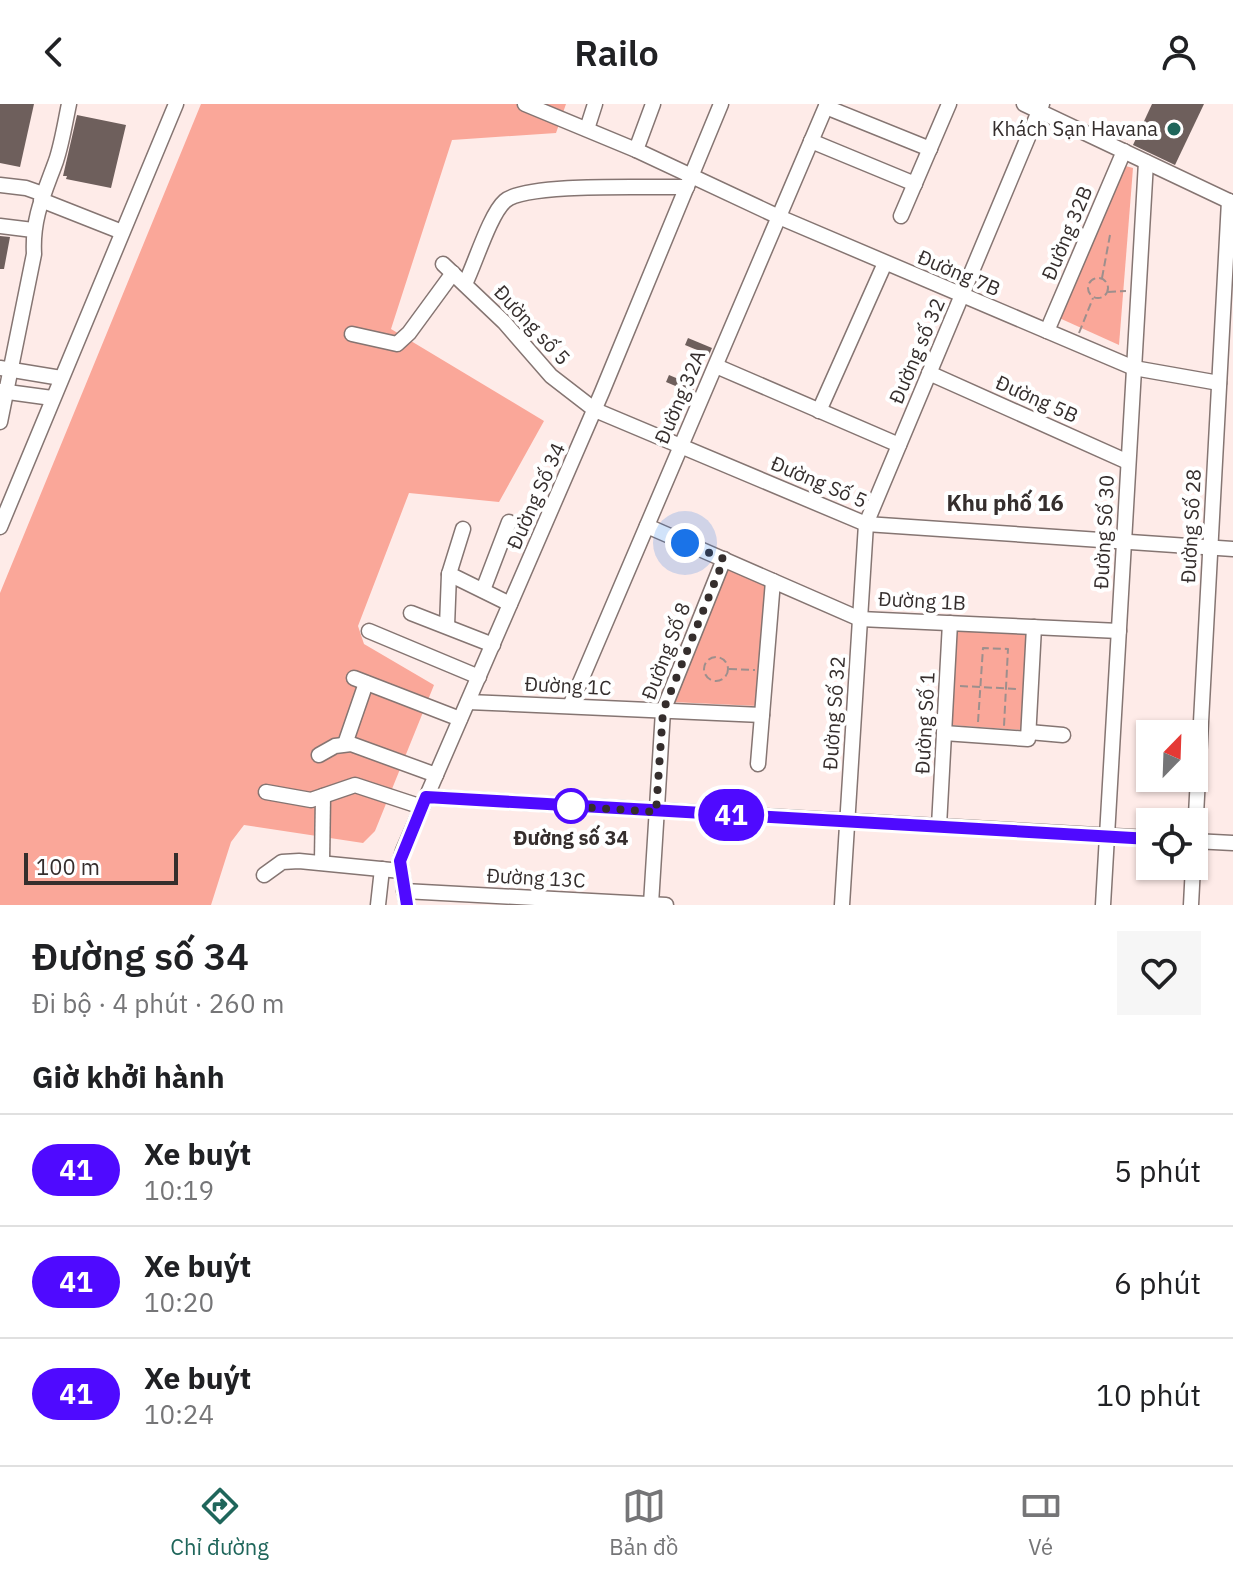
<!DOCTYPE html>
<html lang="vi">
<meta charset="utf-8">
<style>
:root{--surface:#fff;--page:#f6f6f6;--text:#202124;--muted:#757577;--line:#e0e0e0;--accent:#1f665b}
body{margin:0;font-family:"IBM Plex Sans",sans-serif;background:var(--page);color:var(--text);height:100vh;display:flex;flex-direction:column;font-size:30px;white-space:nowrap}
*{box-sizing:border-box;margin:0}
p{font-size:26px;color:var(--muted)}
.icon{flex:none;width:44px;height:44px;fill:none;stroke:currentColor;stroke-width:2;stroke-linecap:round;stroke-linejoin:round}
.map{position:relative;height:801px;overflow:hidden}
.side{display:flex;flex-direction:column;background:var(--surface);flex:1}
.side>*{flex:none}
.badge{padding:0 16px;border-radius:26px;font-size:28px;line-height:52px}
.needle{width:52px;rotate:23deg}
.tools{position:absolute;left:1136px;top:616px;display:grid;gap:16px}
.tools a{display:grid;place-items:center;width:72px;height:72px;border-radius:0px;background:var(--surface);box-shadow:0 2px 6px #0004;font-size:40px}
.scale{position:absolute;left:24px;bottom:20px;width:154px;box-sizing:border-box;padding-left:8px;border:4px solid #352e2d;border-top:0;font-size:22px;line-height:28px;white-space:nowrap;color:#352e2d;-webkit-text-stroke:6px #fff;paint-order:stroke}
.you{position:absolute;width:40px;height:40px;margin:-20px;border:6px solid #fff;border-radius:50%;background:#1a73e8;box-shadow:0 0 0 12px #1a73e833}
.map>.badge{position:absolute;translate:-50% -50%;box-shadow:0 0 0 4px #fff}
h2{padding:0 32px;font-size:30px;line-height:72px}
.round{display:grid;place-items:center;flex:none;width:84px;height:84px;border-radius:0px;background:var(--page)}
.head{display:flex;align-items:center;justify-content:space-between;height:136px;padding:0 32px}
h1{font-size:38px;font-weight:600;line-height:60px}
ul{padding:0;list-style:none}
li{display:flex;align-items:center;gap:24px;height:112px;padding:0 32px;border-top:2px solid var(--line)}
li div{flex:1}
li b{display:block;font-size:30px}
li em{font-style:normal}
li .badge{min-width:88px;font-weight:700;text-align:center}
header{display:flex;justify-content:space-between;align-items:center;height:104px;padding:0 32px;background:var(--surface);font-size:36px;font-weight:600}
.menu{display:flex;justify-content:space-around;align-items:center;height:112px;border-top:2px solid var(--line);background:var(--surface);font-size:22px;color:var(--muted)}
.menu a{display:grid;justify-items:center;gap:4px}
.menu .current{color:var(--accent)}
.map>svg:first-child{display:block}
.green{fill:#faa799}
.building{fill:#6e5f5c}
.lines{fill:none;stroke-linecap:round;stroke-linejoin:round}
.minor-casing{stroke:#857572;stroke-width:17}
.path{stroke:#9d8f8d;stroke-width:2;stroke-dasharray:8 4;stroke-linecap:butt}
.minor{stroke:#fff;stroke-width:14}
.line-casing{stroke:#fff;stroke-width:18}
.line{stroke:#4f0aff;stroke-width:12}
.walk{stroke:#352e2d;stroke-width:8;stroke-dasharray:0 14.4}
.poi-dot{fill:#1f665b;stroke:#fff;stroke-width:3}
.stop-dot{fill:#fff;stroke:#4f0aff;stroke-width:4}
.labels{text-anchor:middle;stroke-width:8;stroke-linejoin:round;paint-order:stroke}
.poi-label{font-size:20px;fill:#352e2d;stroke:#fff;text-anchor:end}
.street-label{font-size:20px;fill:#352e2d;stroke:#fff}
.stop-label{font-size:20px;font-weight:bold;fill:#352e2d;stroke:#fff}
.neighbourhood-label{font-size:22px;font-weight:bold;fill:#352e2d;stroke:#fff}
</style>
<header><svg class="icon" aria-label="back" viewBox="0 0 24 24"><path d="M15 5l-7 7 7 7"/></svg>Railo<svg class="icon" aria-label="person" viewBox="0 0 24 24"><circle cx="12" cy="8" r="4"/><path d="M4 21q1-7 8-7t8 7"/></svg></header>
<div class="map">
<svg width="1233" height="801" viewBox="0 0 1233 801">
<rect width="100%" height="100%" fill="#feebe8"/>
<g class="green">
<path d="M 201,0 L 566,0 L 556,29 L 452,36 L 391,225 L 544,317 L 499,398 L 409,389 L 358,522 L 364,540 L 434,581 L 375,727 L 363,739 L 244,721 L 231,738 L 211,801 L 0,801 L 0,489 Z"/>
<path d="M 1118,60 L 1133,64 L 1119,241 L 1057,213 Z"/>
<path d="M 727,464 L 765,482 L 757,602 L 672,598 Z"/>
<path d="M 956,524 L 1029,529 L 1023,626 L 950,621 Z"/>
</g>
<g class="building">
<path d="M 0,0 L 34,0 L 20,63 L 0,59 Z"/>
<path d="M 1152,0 L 1204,0 L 1175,61 L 1133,41 Z"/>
<path d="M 77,11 L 126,21 L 111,84 L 66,75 L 67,72 L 63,72 Z"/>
<path d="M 0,132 L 10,133 L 4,165 L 0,165 Z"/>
<path d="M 688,234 L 712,244 L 709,251 L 685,241 Z"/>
<path d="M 669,271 L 695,282 L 692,289 L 666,278 Z"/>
</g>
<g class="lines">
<g class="minor-casing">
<g id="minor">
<path d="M 525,0 L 636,46 L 779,113 L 1134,264 L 1219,279"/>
<path d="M 1024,0 L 1233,99"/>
<path d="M 826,3 L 930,45"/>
<path d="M 587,25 L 595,0"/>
<path d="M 811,37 L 915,80"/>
<path d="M 636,46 L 653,0"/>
<path d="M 0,81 L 26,84 L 43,90"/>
<path d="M 41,96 L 122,128"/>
<path d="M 901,112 L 949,0"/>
<path d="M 0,122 L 33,126"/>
<path d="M 443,160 L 504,218 L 551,272 L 595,306 L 866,420 L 1233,445"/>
<path d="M 465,180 C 475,160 490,110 505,97 C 526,78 653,84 687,83"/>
<path d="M 1047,227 L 1124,47"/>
<path d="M 352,230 L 397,240 L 409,229 L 453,169"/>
<path d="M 716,262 L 899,341"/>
<path d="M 0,264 L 61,274"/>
<path d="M 929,269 L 1128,358"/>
<path d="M 0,287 L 52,294"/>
<path d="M 819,307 L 885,159"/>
<path d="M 0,318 L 34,150 C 32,114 44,90 56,57 C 62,39 65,19 69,0"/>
<path d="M 647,422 L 860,515 L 1119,527"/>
<path d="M 0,423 L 176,0"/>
<path d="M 463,425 L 449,470 L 510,500"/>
<path d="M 483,486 L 509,418"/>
<path d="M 411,509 L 493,541"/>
<path d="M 447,522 L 449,470"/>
<path d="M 369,527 L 479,573"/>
<path d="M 354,574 L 460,615"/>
<path d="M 468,598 L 762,611"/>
<path d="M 570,602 L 827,0"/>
<path d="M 1029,628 L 1063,631"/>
<path d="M 944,629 L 1028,635 L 1034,523"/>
<path d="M 345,640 L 366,579"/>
<path d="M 319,651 L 335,642 L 351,640 L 436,671"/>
<path d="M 758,660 L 773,477"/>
<path d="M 266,688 L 311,696 L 355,681 L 422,703"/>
<path d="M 426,693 L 1150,734"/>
<path d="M 939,722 L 950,519"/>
<path d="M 1194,737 L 1233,739"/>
<path d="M 1194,748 L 1229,97"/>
<path d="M 322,758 L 323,692"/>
<path d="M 264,771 L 282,758 L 299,757 L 401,767"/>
<path d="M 404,787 L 666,801"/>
<path d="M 651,800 L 663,607 L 724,455"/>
<path d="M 378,801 L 382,765"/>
<path d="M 407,801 L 400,757 L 403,747 L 602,288 L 721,0"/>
<path d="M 842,801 L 866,420 L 1042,0"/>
<path d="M 1103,801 L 1146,58"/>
<path d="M 1191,801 L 1193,762"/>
</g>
</g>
<g class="path">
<path d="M 1102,174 L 1110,131"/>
<circle cx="1098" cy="184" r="10"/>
<path d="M 1108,188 L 1126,187"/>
<path d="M 1079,229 L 1093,194"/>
<circle cx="716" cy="565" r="12"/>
<path d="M 729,565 L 755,566"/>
<path d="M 960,582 L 1018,585"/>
<path d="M 978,618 L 983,544 L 1008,545 L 1004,622"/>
</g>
<use href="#minor" class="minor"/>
</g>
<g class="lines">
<g class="line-casing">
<path id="line" d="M 407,801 L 400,757 L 426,693 L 1150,735"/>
</g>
<use href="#line" class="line"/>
<path class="walk" d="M 571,702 L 567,702 L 656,708 L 663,607 L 724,455 L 685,439"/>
</g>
<circle class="poi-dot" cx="1174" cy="25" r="8"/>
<circle class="stop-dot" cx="571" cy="702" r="16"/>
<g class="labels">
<g class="poi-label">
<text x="1158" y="32">Khách Sạn Havana</text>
</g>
<g class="street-label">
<text transform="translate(1067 129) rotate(-67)" y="7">Đường 32B</text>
<text transform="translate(959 169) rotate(23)" y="7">Đường 7B</text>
<text transform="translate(532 221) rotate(47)" y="7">Đường số 5</text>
<text transform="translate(917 247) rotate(-67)" y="7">Đường số 32</text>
<text transform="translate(680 293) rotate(-67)" y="7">Đường 32A</text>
<text transform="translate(1037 295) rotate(24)" y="7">Đường 5B</text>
<text transform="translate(819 378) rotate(23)" y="7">Đường Số 5</text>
<text transform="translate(536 392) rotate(-66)" y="7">Đường Số 34</text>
<text transform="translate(1191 422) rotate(-87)" y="7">Đường Số 28</text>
<text transform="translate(1104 428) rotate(-87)" y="7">Đường Số 30</text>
<text transform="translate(922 497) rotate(3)" y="7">Đường 1B</text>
<text transform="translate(666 547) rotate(-69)" y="7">Đường Số 8</text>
<text transform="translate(568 582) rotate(3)" y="7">Đường 1C</text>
<text transform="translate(834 609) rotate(-86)" y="7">Đường Số 32</text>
<text transform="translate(925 619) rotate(-87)" y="7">Đường Số 1</text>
<text transform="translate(536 774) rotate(3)" y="7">Đường 13C</text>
</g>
<g class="stop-label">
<text x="571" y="741">Đường số 34</text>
</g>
<g class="neighbourhood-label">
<text x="1005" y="407">Khu phố 16</text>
</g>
</g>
</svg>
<div class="tools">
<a><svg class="needle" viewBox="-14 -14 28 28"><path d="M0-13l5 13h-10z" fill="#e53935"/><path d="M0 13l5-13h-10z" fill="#757577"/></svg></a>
<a><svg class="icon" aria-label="locate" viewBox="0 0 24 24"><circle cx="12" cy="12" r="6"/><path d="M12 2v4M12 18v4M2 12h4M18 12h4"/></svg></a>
</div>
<div class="scale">100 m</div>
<div class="you" style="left:685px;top:439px"></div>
<b class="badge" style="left:731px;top:711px;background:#4f0aff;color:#fff">41</b>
</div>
<section class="side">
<div class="head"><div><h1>Đường số 34</h1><p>Đi bộ · 4 phút · 260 m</p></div><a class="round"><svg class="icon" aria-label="heart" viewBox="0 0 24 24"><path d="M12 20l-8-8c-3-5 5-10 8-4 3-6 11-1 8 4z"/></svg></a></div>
<h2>Giờ khởi hành</h2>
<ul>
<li><span class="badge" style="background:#4f0aff;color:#fff">41</span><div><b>Xe buýt</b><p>10:19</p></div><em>5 phút</em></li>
<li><span class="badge" style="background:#4f0aff;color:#fff">41</span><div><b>Xe buýt</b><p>10:20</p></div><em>6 phút</em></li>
<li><span class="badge" style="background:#4f0aff;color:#fff">41</span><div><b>Xe buýt</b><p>10:24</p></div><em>10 phút</em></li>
</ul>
</section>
<nav class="menu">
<a class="current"><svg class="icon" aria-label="directions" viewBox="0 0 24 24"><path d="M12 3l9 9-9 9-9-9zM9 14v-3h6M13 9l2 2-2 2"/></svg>Chỉ đường</a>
<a><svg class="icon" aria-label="map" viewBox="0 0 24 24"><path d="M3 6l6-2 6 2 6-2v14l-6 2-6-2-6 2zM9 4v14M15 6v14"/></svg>Bản đồ</a>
<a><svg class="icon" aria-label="tickets" viewBox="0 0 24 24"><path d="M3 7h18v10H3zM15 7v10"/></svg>Vé</a>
</nav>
